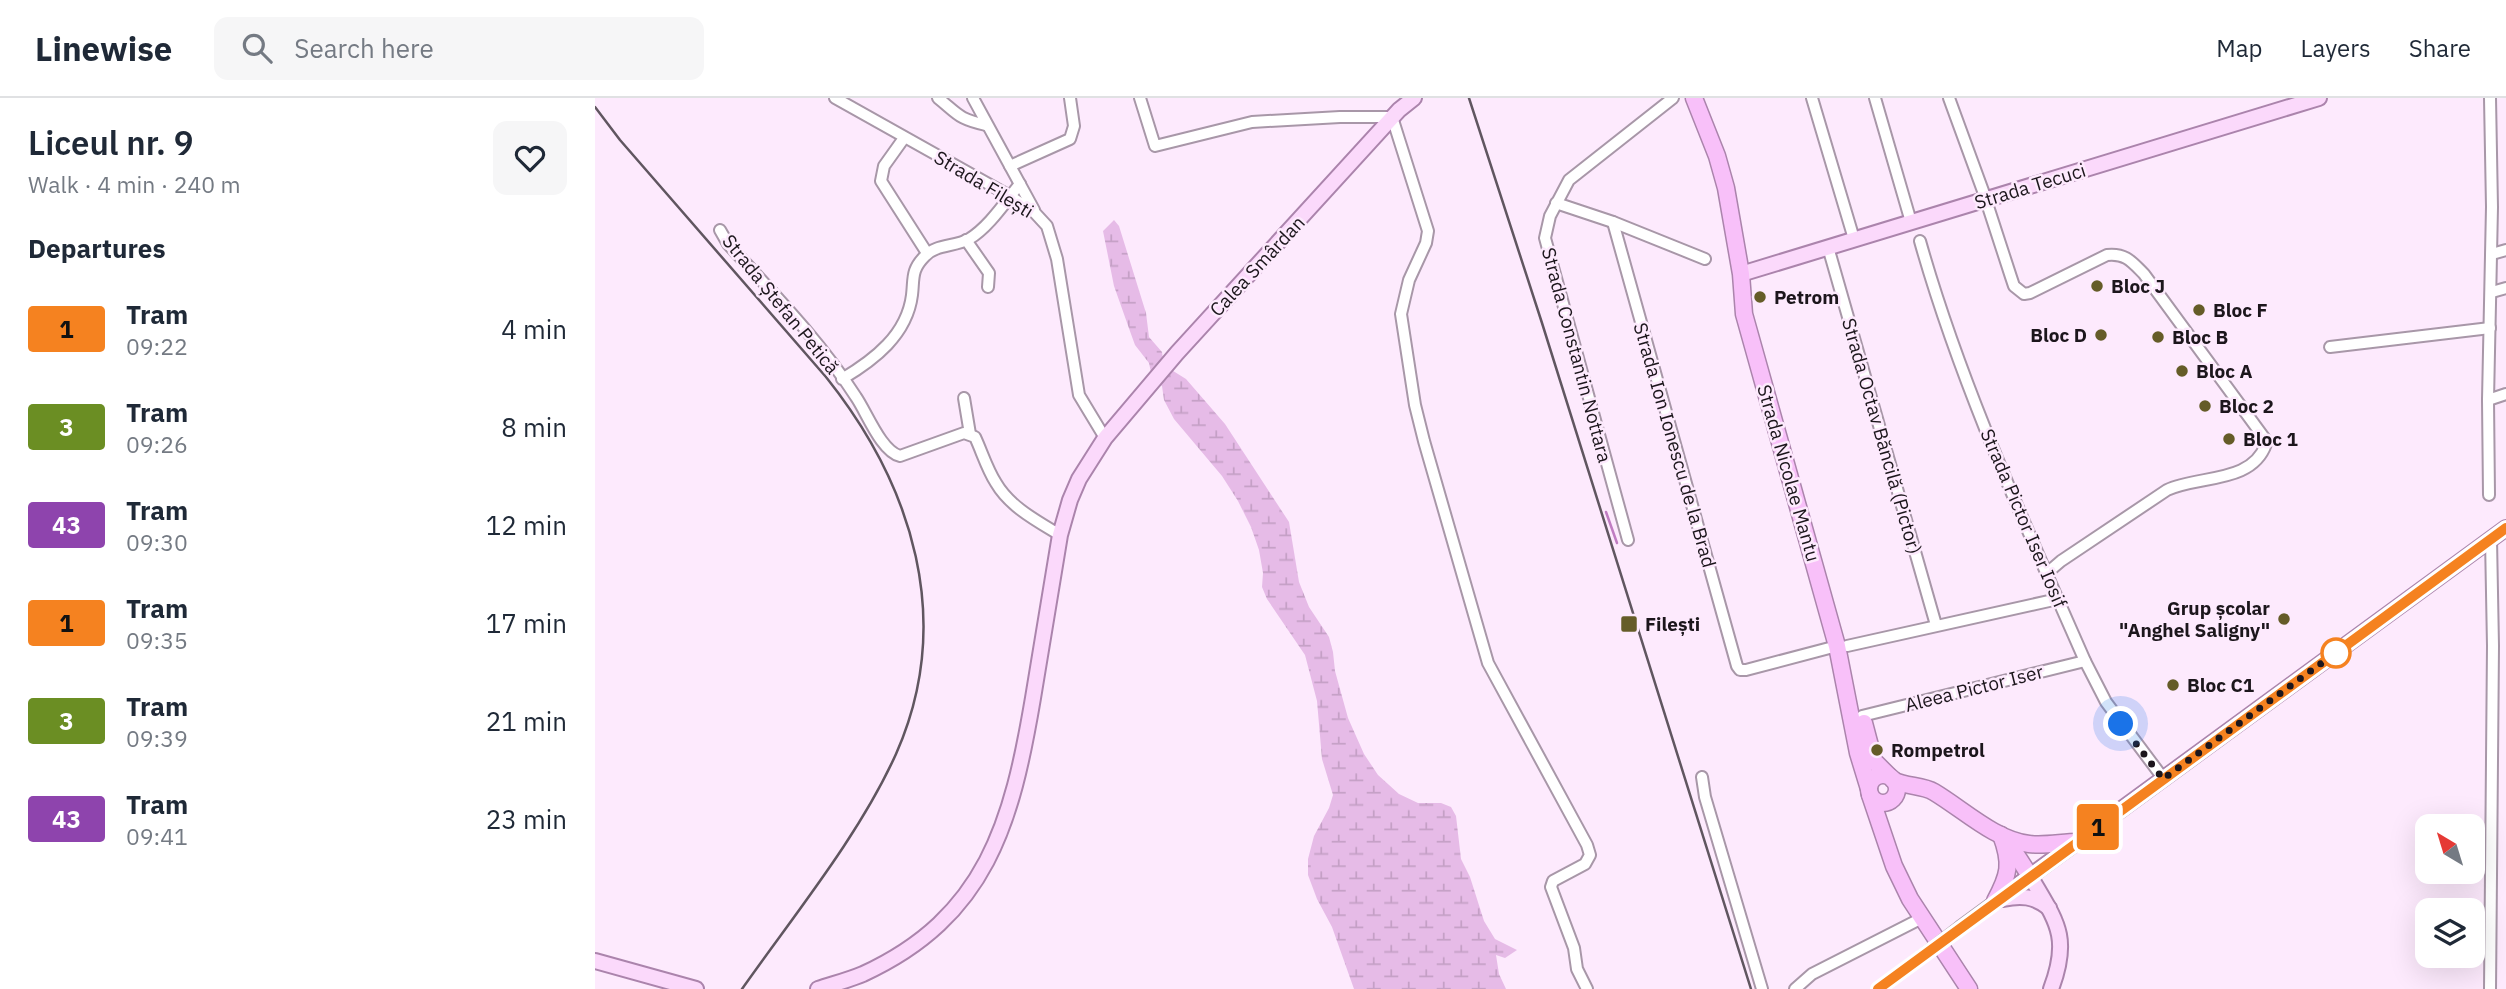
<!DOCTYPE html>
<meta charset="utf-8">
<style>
:root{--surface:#fff;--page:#f6f6f7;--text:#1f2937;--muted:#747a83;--line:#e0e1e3}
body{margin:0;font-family:"IBM Plex Sans",sans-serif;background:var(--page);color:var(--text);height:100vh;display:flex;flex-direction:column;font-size:26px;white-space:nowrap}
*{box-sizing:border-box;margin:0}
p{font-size:23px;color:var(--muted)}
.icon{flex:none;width:38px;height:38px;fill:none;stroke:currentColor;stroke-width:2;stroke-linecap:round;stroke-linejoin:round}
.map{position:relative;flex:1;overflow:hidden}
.panel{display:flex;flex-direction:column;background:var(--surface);width:595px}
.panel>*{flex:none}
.badge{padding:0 14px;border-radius:5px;font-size:24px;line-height:46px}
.needle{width:46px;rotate:322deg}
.tools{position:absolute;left:1820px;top:716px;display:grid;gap:14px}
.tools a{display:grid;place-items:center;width:70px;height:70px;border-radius:14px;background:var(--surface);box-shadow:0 7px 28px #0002;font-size:35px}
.you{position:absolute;width:35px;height:35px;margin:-18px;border:5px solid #fff;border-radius:50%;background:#1a73e8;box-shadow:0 0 0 10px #1a73e833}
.map>.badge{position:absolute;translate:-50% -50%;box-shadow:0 0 0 4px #fff}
h2{padding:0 28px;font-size:26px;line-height:63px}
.round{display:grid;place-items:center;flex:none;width:74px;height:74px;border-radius:14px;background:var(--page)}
.summary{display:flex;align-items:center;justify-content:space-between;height:119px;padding:0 28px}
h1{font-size:33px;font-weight:600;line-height:52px}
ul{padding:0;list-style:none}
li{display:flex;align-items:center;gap:21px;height:98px;padding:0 28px}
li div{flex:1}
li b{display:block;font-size:26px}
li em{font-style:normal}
li .badge{min-width:77px;font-weight:700;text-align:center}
header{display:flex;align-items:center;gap:42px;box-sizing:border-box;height:98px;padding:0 35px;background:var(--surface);border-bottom:2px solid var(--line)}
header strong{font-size:33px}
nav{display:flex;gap:38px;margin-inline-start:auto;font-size:24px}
.search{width:490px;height:63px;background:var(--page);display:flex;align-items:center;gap:18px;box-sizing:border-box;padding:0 24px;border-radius:14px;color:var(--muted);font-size:26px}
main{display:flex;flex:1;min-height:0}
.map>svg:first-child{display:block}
.wetland{fill:url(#wetland-marsh)}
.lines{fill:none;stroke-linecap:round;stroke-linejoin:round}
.stream{stroke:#c07cc2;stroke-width:2.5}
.minor-casing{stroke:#a897a8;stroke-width:14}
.major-casing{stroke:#ab84ac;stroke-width:18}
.highway-casing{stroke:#ab84ac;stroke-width:19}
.minor{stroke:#fff;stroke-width:10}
.major{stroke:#fbd9fb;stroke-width:14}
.highway{stroke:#f8c0f9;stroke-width:16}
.rail{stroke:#605660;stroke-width:2.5}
.minor-bridge-casing{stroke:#a897a8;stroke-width:14;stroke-linecap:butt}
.minor-bridge{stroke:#fff;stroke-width:10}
.line-casing{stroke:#fff;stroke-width:16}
.line{stroke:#f58220;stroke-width:10}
.walk{stroke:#1c161c;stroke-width:7;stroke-dasharray:0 12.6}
.poi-dot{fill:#655c28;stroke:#fdeafd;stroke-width:2.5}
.stop-dot{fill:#fff;stroke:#f58220;stroke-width:3.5}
.labels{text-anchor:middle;stroke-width:5;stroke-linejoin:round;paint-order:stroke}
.street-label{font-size:19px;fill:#1c161c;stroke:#fdeafd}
.poi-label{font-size:19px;font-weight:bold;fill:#1c161c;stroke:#fdeafd;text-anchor:start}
</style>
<header>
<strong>Linewise</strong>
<div class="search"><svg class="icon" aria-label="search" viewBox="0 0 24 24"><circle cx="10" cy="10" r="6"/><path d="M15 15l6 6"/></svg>Search here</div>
<nav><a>Map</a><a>Layers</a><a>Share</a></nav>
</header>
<main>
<section class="panel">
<div class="summary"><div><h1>Liceul nr. 9</h1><p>Walk · 4 min · 240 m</p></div><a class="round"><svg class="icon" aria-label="heart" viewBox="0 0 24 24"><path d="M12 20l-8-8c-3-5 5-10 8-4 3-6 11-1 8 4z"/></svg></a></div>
<h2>Departures</h2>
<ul>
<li><span class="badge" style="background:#f58220;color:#111">1</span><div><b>Tram</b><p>09:22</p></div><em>4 min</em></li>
<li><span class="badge" style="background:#6b8e23;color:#fff">3</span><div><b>Tram</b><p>09:26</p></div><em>8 min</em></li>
<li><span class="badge" style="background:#8e44ad;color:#fff">43</span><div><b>Tram</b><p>09:30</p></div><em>12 min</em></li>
<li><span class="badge" style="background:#f58220;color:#111">1</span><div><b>Tram</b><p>09:35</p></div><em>17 min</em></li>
<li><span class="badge" style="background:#6b8e23;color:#fff">3</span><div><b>Tram</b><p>09:39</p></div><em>21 min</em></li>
<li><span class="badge" style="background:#8e44ad;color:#fff">43</span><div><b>Tram</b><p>09:41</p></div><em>23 min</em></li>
</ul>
</section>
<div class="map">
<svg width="1911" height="891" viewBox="0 0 1911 891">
<defs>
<pattern id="wetland-marsh" width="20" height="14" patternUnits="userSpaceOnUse" patternTransform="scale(1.75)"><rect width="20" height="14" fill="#e6bbe7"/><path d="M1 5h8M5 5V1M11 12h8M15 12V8" fill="none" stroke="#c5a0c6"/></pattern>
</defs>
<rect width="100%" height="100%" fill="#fdeafd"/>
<path class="wetland" d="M 519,122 L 524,128 L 551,215 L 554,239 L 567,254 L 568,262 L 575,271 L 591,281 L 630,326 L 694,424 L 704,484 L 714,509 L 734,539 L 738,554 L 740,573 L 753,620 L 769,656 L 783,677 L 804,696 L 823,705 L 846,705 L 856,709 L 861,718 L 866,761 L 875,779 L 889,823 L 900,841 L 922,852 L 910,860 L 901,857 L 904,876 L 911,891 L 759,891 L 737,829 L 722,801 L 713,777 L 713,761 L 719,738 L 734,710 L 738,697 L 727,661 L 722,603 L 710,557 L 672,501 L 667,489 L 668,475 L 664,452 L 656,429 L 643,403 L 627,378 L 579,321 L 569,302 L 567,288 L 557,279 L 554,265 L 540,247 L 536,236 L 519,188 L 508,133 Z"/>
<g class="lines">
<path class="stream" d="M 1011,414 L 1022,445"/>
<g class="minor-casing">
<g id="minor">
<path d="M 240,0 L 415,98 L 440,115 L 452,128 L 462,161 L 484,297 L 510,340"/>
<path d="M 343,0 C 363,16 363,21 391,27"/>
<path d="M 378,0 L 439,112"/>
<path d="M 545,0 L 560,48 L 657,24 L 745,19 L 797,19 L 833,133 L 831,145 L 814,182 L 806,216 L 820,307 L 829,343 L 893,565 L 992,747 L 995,757 L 990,766 L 958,783 L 956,789 L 979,850 L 982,871 L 992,891"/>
<path d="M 1217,0 L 1259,141"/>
<path d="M 1280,0 L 1316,124"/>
<path d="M 1354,0 L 1388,93 L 1416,179 L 1419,188 L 1429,196 L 1435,195 L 1512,157 C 1531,155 1537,164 1549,176 L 1670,341 L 1671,346 C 1657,386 1603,377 1572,392 L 1466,463 L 1452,475"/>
<path d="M 309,40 L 289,68 L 286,83 L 332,155"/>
<path d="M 415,68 L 475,41 L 479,28 L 475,0"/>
<path d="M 961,105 L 1018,124 L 1110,161"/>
<path d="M 1018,124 L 1142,568 L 1145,572 L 1151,572 L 1242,548"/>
<path d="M 125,132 L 133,146 C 178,195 225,243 261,299 C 272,315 286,353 305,358 L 369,335 L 380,339 C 387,354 392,371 401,385 C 415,409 442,423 465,437"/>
<path d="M 371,142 L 394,175 L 393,189"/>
<path d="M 1325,143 C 1366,288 1430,426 1490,563 L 1511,604 L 1568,680"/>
<path d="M 1233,149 L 1341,527"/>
<path d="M 1897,156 L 1911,152"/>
<path d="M 1897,194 L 1911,190"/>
<path d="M 1735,249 L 1895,230"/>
<path d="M 247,281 C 279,262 312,237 317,197 C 319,180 316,172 330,158 C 341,146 360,149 374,141 C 394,129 410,104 425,86"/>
<path d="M 369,300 L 375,336"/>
<path d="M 1893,302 L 1911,296"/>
<path d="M 1894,397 L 1893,302 L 1897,109 L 1895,0"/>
<path d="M 1033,442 L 950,140 L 955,118 L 974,82 L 1078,0"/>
<path d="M 1252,548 L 1463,501"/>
<path d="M 1267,618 L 1490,563"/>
<path d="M 1107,679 L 1110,699 L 1167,891"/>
<path d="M 1366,828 L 1400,803"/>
<path d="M 1200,891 L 1217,876 L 1327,820"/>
<path d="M 1283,891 L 1327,858"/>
<path d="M 1895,891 L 1898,548 L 1896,441"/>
</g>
</g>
<g class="major-casing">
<g id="major">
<path d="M 1146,176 L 1724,0"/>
<path d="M 1435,778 C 1461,823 1476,838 1456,891"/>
<path d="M 1408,801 C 1426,797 1439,798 1454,810"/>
<path d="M 1401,803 L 1911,430"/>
<path d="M 0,863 L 101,891"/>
<path d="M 223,891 C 238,886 254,882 268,876 C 392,819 417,724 438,600 C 447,546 456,491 465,437 L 475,402 L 484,381 L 510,340 L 582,255 L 804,12 L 819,0"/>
</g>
</g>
<g class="highway-casing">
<g id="highway">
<path d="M 1099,0 L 1122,58 L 1131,90 L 1146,176 L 1149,216 L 1242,548 L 1263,655 L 1274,691"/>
<path d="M 1269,625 L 1279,663 L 1294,678"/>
<circle cx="1288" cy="691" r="14"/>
<path d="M 1298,682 C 1311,689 1327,687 1339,694 C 1369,712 1400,742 1434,746 C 1451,748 1467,744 1483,744"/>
<path d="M 1275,697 L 1299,768 L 1315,801 L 1374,891"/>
<path d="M 1413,744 L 1435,778"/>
<path d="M 1400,803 C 1414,777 1417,766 1406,737"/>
</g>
</g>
<use href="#minor" class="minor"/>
<use href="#major" class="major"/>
<use href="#highway" class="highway"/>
<g class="rail">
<path d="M 874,0 L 947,225 L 1156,891"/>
<path d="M 0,9 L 25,42 L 231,279 C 318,388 360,523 301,656 C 264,738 199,817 147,891"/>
</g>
<g class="minor-bridge-casing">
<path id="minor-bridge" d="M 1327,858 L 1366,828"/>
</g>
<use href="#minor-bridge" class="minor-bridge"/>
</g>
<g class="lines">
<g class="line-casing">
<path id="line" d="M 1283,891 L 1911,430"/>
</g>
<use href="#line" class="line"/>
<path class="walk" d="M 1526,626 L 1568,681 L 1743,553 L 1741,555"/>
</g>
<g class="poi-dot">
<circle cx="1502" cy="188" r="7"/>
<circle cx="1165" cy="199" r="7"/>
<circle cx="1604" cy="212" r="7"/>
<circle cx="1506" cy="237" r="7"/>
<circle cx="1563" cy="239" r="7"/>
<circle cx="1587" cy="273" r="7"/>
<circle cx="1610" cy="308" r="7"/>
<circle cx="1634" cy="341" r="7"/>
<circle cx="1689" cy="521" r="7"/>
<rect x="1025" y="517" width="18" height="18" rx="3.5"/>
<circle cx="1578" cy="587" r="7"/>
<circle cx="1282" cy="652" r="7"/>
</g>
<circle class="stop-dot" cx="1741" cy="555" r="14"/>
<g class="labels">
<g class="street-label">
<text transform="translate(389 86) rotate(31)" y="7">Strada Filești</text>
<text transform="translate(1435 88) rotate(-17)" y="7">Strada Tecuci</text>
<text transform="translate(662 168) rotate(-47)" y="7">Calea Smârdan</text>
<text transform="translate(186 206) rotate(51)" y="7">Strada Ștefan Petică</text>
<text transform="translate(982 257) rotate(75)" y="7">Strada Constantin Nottara</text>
<text transform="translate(1287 338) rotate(74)" y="7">Strada Octav Băncilă (Pictor)</text>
<text transform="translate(1080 347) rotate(74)" y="7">Strada Ion Ionescu de la Brad</text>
<text transform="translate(1194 375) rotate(74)" y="7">Strada Nicolae Mantu</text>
<text transform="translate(1429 420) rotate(67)" y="7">Strada Pictor Iser Iosif</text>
<text transform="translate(1379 590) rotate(-14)" y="7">Aleea Pictor Iser</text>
</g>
<g class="poi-label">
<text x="1516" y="195">Bloc J</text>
<text x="1179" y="206">Petrom</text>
<text x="1618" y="219">Bloc F</text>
<text x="1492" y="244" text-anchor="end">Bloc D</text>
<text x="1577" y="246">Bloc B</text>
<text x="1601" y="280">Bloc A</text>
<text x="1624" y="315">Bloc 2</text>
<text x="1648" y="348">Bloc 1</text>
<text x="1675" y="517" text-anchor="end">Grup școlar<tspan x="1675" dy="22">"Anghel Saligny"</tspan></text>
<text x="1050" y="533">Filești</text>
<text x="1592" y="594">Bloc C1</text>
<text x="1296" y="659">Rompetrol</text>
</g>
</g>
</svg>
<div class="tools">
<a><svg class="needle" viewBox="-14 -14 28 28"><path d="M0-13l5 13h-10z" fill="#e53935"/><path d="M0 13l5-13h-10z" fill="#747a83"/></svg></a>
<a><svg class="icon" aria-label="layers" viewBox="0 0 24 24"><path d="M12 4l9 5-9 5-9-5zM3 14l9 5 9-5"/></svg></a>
</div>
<div class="you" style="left:1526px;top:626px"></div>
<b class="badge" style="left:1503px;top:729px;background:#f58220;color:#111">1</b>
</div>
</main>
